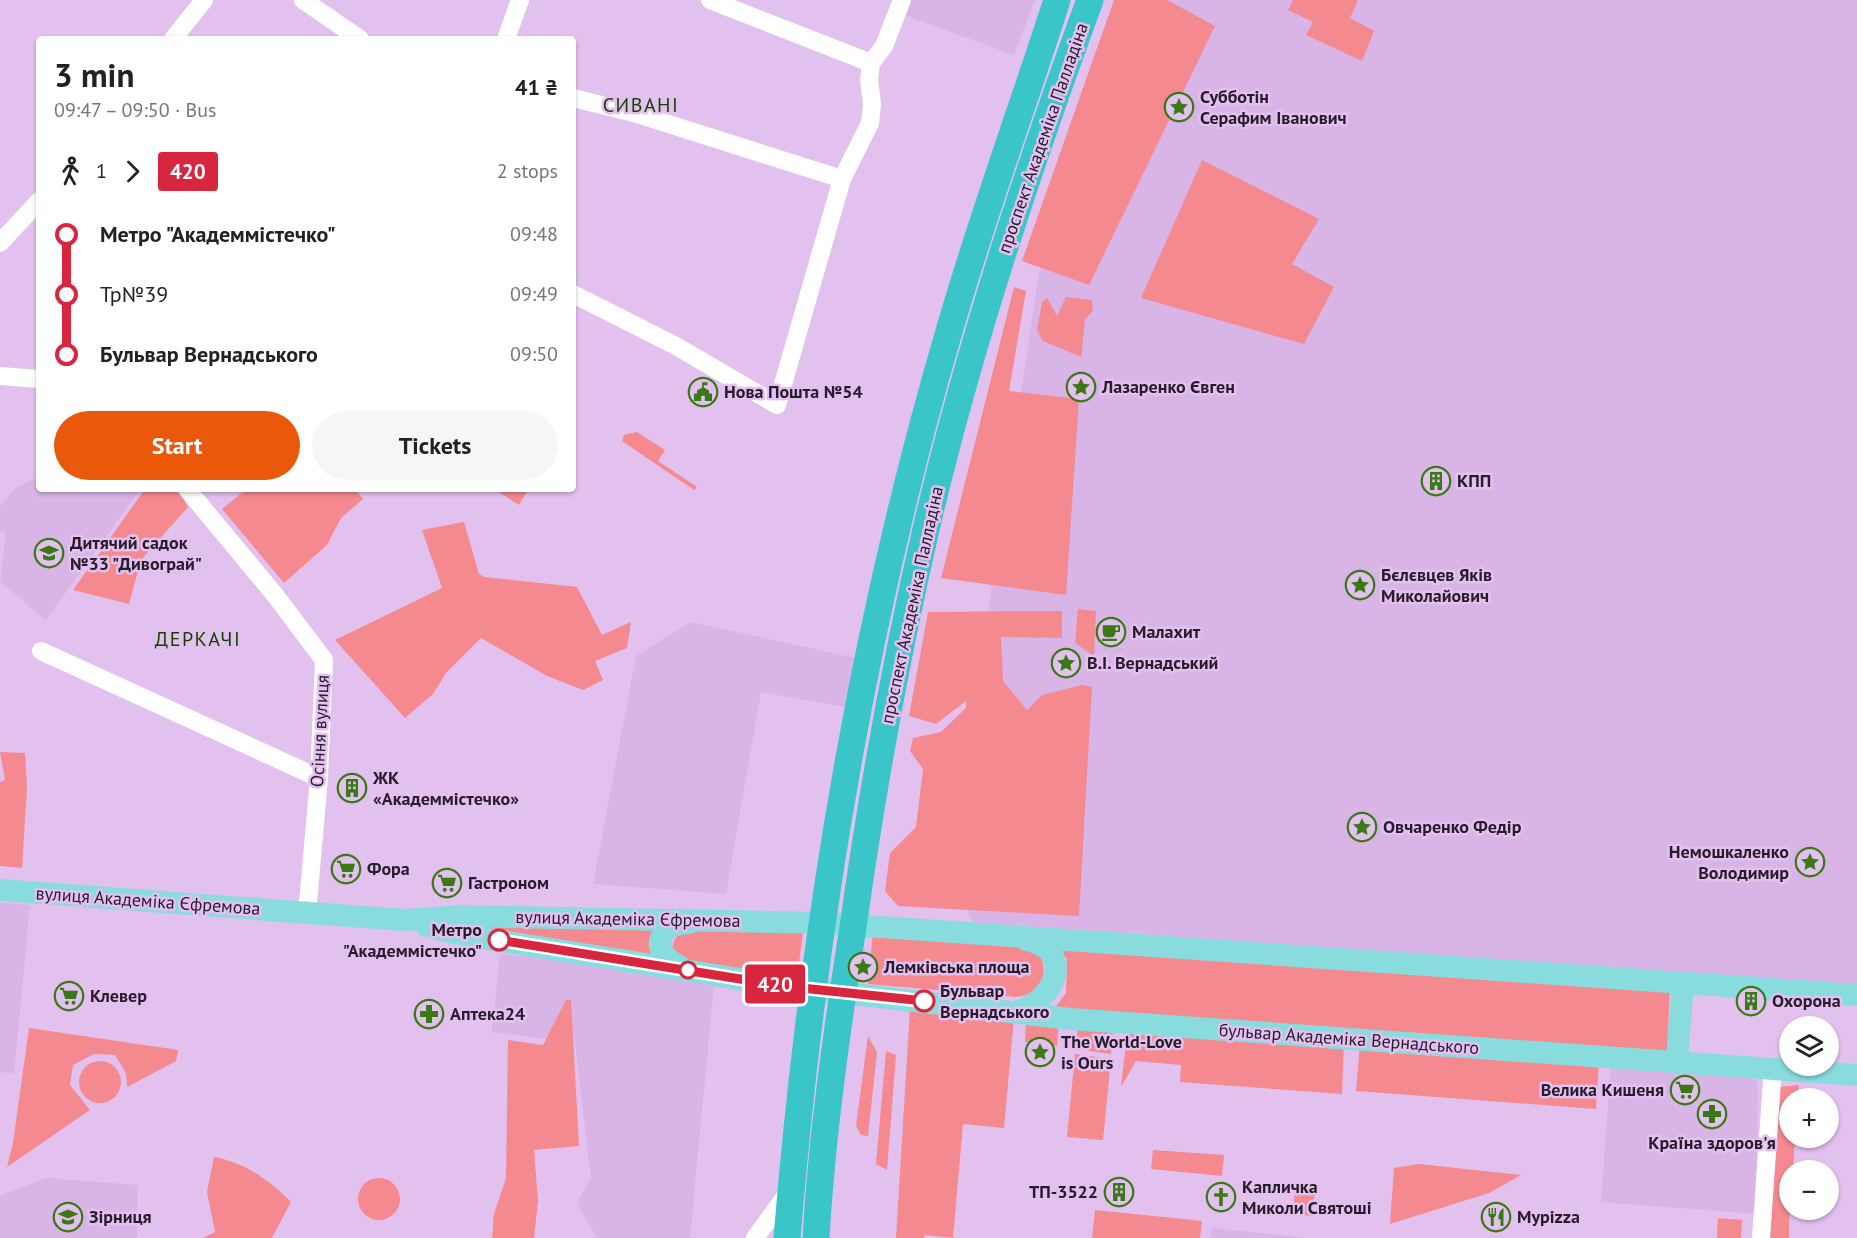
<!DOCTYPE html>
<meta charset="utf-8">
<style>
:root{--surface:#fff;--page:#f6f6f6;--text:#222;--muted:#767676;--accent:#ea580c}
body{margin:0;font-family:"PT Sans",sans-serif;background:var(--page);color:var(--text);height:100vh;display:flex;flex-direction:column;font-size:22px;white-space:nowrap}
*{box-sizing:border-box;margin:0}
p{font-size:20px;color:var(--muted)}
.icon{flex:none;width:33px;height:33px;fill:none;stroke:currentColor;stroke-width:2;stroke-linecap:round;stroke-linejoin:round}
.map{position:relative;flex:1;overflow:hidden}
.drawer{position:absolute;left:36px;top:36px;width:540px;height:456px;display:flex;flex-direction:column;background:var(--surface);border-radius:6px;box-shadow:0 2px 4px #0004}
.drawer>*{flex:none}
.badge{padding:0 12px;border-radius:4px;font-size:21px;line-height:39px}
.fabs{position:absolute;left:1779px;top:1016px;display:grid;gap:12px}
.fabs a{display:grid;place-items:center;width:60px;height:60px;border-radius:50%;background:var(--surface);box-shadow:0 2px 4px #0004;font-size:30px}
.map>.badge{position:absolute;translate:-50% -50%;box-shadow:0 0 0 3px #fff}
.legs{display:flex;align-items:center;gap:9px;height:66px;padding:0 18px;font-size:20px}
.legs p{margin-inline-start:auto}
.headline{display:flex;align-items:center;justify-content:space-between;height:102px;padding:0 18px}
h1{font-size:33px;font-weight:700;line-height:45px}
.button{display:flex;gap:12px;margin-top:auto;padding:12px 18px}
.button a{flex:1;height:69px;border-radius:36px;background:var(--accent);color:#fff;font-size:24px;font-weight:700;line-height:69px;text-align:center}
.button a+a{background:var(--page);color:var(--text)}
ul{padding:0 18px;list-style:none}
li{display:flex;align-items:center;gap:21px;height:60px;font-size:22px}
li i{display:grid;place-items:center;width:9px;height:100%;margin:0 8px;background:currentColor}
li i::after{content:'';width:15px;height:15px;margin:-8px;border:4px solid;border-radius:50%;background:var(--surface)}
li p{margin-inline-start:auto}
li:first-child i{background:linear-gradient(#0000 50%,currentColor 0)}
li:last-child i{background:linear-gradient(currentColor 50%,#0000 0)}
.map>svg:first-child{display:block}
.built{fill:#d9b4e7}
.green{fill:#f4898f}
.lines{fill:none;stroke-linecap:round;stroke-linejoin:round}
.minor{stroke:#fff;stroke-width:18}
.major{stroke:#89dcde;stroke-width:22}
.highway{stroke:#3ac5c8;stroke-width:27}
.line-1-casing{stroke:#fff;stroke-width:14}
.line-1{stroke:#d7263d;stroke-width:9}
.stop-1-dot{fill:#fff;stroke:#d7263d;stroke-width:3}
.labels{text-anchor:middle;stroke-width:5;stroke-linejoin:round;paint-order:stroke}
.poi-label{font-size:18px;font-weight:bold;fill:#281b2c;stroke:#e3c1ef;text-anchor:start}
.street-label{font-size:18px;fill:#281b2c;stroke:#e3c1ef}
.stop-label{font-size:18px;font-weight:bold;fill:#281b2c;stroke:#e3c1ef;text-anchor:end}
.neighbourhood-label{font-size:20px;letter-spacing:1.5px;fill:#173f00;stroke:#e3c1ef}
</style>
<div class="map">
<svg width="1857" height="1238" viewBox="0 0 1857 1238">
<rect width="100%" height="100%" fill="#e3c1ef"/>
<g class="built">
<path d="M 910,0 L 1035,0 L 1014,55 L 904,15 Z"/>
<path d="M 1159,0 L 1857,0 L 1857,985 L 972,922 L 955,879 L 992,584 L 1039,273 Z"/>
<path d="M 39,477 L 39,489 L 139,491 L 46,620 L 0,582 L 6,533 L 0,531 L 0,506 L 18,486 Z"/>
<path d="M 691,622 L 856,658 L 846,707 L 761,692 L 726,894 L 593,884 L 636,656 Z"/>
<path d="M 0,903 L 30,905 L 14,1074 L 0,1072 Z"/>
<path d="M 500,954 L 582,962 L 714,984 L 690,1238 L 597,1238 L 577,1203 L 591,1178 L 575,1043 L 492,1032 Z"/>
<path d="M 1611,1060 L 1755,1077 L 1758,1086 L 1755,1214 L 1601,1202 Z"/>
<path d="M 46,1178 L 138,1185 L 137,1238 L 0,1238 L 0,1196 Z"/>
<path d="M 1212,1228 L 1309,1238 L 1211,1238 Z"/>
</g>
<g class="green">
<path d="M 1114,0 L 1167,0 L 1215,26 L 1089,285 L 1022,261 Z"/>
<path d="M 1293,0 L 1358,0 L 1350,18 L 1374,31 L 1362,61 L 1306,35 L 1313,22 L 1288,10 Z"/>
<path d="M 1202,160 L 1319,219 L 1292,264 L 1334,287 L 1304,344 L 1141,298 Z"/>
<path d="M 1014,287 L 1026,291 L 1009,391 L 1079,399 L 1066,595 L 941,578 Z"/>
<path d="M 1066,297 L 1092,300 L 1093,310 L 1085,320 L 1081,357 L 1043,341 L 1037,330 L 1042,302 L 1047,298 L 1057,316 Z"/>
<path d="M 637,432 L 665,450 L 658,461 L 697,487 L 694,490 L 622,441 L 624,435 Z"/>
<path d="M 145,489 L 178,489 L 188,507 L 141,560 L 129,604 L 73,590 Z"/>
<path d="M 247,489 L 355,489 L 363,499 L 341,518 L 327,545 L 284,583 L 222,509 Z"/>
<path d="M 494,489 L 528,489 L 519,505 Z"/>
<path d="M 464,522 L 479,574 L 484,577 L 577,587 L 602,635 L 631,622 L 627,648 L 595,661 L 603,680 L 583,690 L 547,676 L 481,638 L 446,673 L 433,694 L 405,718 L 335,640 L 442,588 L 422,530 Z"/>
<path d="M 1078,609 L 1096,611 L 1094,656 L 1075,643 Z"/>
<path d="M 1062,611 L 1062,638 L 1001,637 L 1003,681 L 1027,710 L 1042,695 L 1082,685 L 1092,687 L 1079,916 L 898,906 L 885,891 L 890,853 L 916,827 L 923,769 L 910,751 L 913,738 L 941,732 L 966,708 L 966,701 L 936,724 L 909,716 L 928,612 Z"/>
<path d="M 0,752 L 25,753 L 27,787 L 22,868 L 0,866 L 0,782 L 5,780 Z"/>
<path d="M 481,927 L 659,930 L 657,957 Z"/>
<path d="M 692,929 L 803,932 L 797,979 L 689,962 L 672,948 C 675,935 680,932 692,929 Z"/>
<path d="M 873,932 L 1020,943 L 1041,956 C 1048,979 1041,995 1016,997 L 868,984 Z"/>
<path d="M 1053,942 L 1670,987 L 1667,1051 L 1055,1008 L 1066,993 L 1067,959 Z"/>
<path d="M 566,1000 L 571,1000 L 579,1146 L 534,1150 L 538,1201 L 534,1238 L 492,1238 L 494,1214 L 506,1178 L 508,1040 L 543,1045 Z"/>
<path d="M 910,1009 L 1014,1018 L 1004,1128 L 963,1124 L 953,1238 L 925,1235 L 924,1238 L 896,1238 Z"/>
<path d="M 1026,1019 L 1059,1021 L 1057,1046 L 1025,1042 Z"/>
<path d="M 1078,1022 L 1113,1025 L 1111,1054 L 1076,1049 Z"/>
<path d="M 1128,1025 L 1344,1040 L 1342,1094 L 1180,1082 L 1181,1065 L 1136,1061 L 1121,1087 Z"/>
<path d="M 29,1028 L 178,1050 L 176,1061 L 127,1087 L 126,1073 L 115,1055 L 94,1054 L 73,1065 L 70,1085 L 90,1110 L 7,1167 L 13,1143 Z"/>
<path d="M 868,1036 L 877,1052 L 868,1136 L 861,1135 L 856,1126 Z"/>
<path d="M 1360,1043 L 1599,1061 L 1596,1109 L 1356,1091 Z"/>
<path d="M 886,1051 L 896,1055 L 887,1170 L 876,1164 Z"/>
<path d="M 1075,1054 L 1111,1059 L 1103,1140 L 1067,1137 Z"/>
<circle cx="100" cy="1082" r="21"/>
<path d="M 1799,1085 L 1798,1098 L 1790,1098 L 1790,1137 L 1795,1137 L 1793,1170 L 1790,1170 L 1789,1238 L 1770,1238 L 1780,1087 Z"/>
<path d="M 1153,1150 L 1224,1155 L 1222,1176 L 1151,1169 Z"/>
<path d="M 214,1157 C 243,1162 270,1180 291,1202 L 272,1238 L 203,1238 L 215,1232 L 207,1192 Z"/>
<path d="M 1419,1164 L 1521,1175 L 1489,1193 L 1390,1224 L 1394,1168 Z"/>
<circle cx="379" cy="1199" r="21"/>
<path d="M 1295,1188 L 1315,1189 L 1313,1216 L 1293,1214 Z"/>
<path d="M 1095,1210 L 1202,1221 L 1200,1238 L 1092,1238 Z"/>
<path d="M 1718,1218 L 1742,1220 L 1741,1238 L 1717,1238 Z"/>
</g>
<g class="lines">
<g class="minor">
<path d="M 303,0 L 360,39"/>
<path d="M 710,0 L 871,63"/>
<path d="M 173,39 L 204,0"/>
<path d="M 506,39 L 520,0"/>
<path d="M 573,98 L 634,113 L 842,179"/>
<path d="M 0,243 L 39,201"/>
<path d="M 573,294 L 676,346 L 777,405 L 842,179 L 870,123 L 872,104 L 869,80 L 871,63 L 884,46 L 902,0"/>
<path d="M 0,376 L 39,379"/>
<path d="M 187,489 L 275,595 L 324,660 L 319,778 L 307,914"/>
<path d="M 41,651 L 319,778"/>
<path d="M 755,1238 L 790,1190"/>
<path d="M 1761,1238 L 1773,1067"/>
</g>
<g class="major">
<path d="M 0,890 L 404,920 L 461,916 L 823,923 L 1857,995"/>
<path d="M 426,926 L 463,935 L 783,986 L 1071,1019 L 1857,1075"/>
<path d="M 682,968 C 664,957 649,946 670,926 L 689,923"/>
<path d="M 1019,1011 C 1057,998 1075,950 1026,940"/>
<path d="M 1677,1061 L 1683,983"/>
</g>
<g class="highway">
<path d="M 787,1238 C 812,932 863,623 950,328 C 982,217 1022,109 1057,0"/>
<path d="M 816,1238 C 822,1134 837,1030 853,927 C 872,792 896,658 927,525 C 969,347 1027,172 1090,0"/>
</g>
</g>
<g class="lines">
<g class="line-1-casing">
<path id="line-1" d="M 499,940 L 783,986 L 924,1001"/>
</g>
<use href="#line-1" class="line-1"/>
</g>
<defs>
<g id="sight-ring" transform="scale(1.5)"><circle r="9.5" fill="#e3c1ef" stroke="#3b7916" stroke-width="1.5"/><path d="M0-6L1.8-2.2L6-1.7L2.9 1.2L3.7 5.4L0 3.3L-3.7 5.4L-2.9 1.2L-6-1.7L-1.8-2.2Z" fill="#3b7916"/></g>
<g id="civic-ring" transform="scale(1.5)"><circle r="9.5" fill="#e3c1ef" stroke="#3b7916" stroke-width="1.5"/><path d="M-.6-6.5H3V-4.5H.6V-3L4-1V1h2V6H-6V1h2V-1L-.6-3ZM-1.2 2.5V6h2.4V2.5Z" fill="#3b7916"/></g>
<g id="building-ring" transform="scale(1.5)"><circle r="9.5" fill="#e3c1ef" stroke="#3b7916" stroke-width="1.5"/><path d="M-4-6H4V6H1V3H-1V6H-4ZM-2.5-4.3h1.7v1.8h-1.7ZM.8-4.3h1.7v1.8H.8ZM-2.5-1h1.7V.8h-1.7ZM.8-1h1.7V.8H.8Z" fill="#3b7916"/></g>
<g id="school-ring" transform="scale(1.5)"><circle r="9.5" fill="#e3c1ef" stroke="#3b7916" stroke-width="1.5"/><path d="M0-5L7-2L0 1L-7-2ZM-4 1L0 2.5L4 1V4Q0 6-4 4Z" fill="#3b7916"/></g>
<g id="cafe-ring" transform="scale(1.5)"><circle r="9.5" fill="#e3c1ef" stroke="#3b7916" stroke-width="1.5"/><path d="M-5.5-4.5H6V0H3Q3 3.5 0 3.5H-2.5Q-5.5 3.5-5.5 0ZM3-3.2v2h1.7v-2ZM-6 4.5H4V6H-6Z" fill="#3b7916"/></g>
<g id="supermarket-ring" transform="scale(1.5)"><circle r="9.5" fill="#e3c1ef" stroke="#3b7916" stroke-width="1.5"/><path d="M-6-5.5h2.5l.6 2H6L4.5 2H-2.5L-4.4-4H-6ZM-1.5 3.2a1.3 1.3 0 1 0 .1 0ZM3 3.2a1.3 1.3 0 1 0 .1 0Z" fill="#3b7916"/></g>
<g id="pharmacy-ring" transform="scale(1.5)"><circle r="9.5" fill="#e3c1ef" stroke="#3b7916" stroke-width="1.5"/><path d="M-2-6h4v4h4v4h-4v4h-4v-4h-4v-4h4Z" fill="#3b7916"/></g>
<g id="church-ring" transform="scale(1.5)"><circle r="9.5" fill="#e3c1ef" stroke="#3b7916" stroke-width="1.5"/><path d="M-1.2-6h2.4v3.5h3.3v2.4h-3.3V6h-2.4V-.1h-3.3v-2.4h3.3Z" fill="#3b7916"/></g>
<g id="restaurant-ring" transform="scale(1.5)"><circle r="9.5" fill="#e3c1ef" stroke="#3b7916" stroke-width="1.5"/><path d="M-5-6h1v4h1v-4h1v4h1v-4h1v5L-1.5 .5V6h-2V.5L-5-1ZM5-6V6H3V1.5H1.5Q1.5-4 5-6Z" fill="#3b7916"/></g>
</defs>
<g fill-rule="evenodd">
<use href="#sight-ring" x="1179" y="107"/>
<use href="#sight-ring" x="1081" y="387"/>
<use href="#civic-ring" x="703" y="392"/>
<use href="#building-ring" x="1436" y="481"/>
<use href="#school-ring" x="49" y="553"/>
<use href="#sight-ring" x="1360" y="585"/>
<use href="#cafe-ring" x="1111" y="632"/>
<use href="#sight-ring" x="1066" y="663"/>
<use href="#building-ring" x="352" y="788"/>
<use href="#sight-ring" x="1362" y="827"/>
<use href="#sight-ring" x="1810" y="862"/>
<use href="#supermarket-ring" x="346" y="869"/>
<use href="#supermarket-ring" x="447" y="883"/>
<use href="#sight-ring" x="863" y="967"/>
<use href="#supermarket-ring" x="69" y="996"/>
<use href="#building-ring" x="1751" y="1001"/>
<use href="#pharmacy-ring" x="429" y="1014"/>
<use href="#sight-ring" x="1040" y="1052"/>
<use href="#supermarket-ring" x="1685" y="1090"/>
<use href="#pharmacy-ring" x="1712" y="1114"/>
<use href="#building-ring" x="1119" y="1192"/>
<use href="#church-ring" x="1221" y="1197"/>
<use href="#school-ring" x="68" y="1217"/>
<use href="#restaurant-ring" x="1496" y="1217"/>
</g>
<g class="stop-1-dot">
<circle cx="499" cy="940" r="10"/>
<circle cx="688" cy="970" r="8"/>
<circle cx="924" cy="1001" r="10"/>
</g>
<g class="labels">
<g class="poi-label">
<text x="1200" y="103">Субботін<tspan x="1200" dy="21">Серафим Іванович</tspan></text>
<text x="1102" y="393">Лазаренко Євген</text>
<text x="724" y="398">Нова Пошта №54</text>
<text x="1457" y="487">КПП</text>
<text x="70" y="549">Дитячий садок<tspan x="70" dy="21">№33 "Дивограй"</tspan></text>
<text x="1381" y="581">Бєлєвцев Яків<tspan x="1381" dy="21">Миколайович</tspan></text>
<text x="1132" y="638">Малахит</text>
<text x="1087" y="669">В.І. Вернадський</text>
<text x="373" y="784">ЖК<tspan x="373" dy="21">«Академмістечко»</tspan></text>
<text x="1383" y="833">Овчаренко Федір</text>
<text x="1789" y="858" text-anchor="end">Немошкаленко<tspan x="1789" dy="21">Володимир</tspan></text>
<text x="367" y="875">Фора</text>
<text x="468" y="889">Гастроном</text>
<text x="884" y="973">Лемківська площа</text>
<text x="90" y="1002">Клевер</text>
<text x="1772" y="1007">Охорона</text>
<text x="450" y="1020">Аптека24</text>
<text x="1061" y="1048">The World-Love<tspan x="1061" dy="21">is Ours</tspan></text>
<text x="1664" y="1096" text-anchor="end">Велика Кишеня</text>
<text x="1712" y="1149" text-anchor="middle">Країна здоров'я</text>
<text x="1242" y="1193">Капличка<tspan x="1242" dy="21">Миколи Святоші</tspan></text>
<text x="1098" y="1198" text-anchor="end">ТП-3522</text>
<text x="89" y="1223">Зірниця</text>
<text x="1517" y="1223">Mypizza</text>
</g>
<g class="street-label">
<text transform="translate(1043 138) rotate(-71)" y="6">проспект Академіка Палладіна</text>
<text transform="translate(912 605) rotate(-78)" y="6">проспект Академіка Палладіна</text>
<text transform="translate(320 731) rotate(-87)" y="6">Осіння вулиця</text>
<text transform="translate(148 901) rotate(4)" y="6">вулиця Академіка Єфремова</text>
<text transform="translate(628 919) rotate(1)" y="6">вулиця Академіка Єфремова</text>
<text transform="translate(1349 1039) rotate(4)" y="6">бульвар Академіка Вернадського</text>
</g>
<g class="stop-label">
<text x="482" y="936">Метро<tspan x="482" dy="21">"Академмістечко"</tspan></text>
<text x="940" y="997" text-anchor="start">Бульвар<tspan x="940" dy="21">Вернадського</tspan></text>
</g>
<g class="neighbourhood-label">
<text x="641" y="112">СИВАНІ</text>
<text x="198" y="646">ДЕРКАЧІ</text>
</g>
</g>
</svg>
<div class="fabs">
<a><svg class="icon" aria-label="layers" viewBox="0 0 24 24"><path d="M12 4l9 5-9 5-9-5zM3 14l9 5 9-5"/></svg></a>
<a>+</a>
<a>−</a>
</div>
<b class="badge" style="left:775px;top:984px;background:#d7263d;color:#fff">420</b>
<section class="drawer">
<div class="headline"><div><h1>3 min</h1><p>09:47 – 09:50 · Bus</p></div><b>41 ₴</b></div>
<div class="legs"><svg class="icon" aria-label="walk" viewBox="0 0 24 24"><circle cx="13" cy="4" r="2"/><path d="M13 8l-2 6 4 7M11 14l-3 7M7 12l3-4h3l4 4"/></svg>1<svg class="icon" aria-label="forward" viewBox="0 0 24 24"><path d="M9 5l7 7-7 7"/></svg><b class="badge" style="background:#d7263d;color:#fff">420</b><p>2 stops</p></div>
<ul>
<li><i style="color:#d7263d"></i><b>Метро &quot;Академмістечко&quot;</b><p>09:48</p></li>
<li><i style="color:#d7263d"></i><span>Тр№39</span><p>09:49</p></li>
<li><i style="color:#d7263d"></i><b>Бульвар Вернадського</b><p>09:50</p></li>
</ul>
<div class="button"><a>Start</a><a>Tickets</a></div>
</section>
</div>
